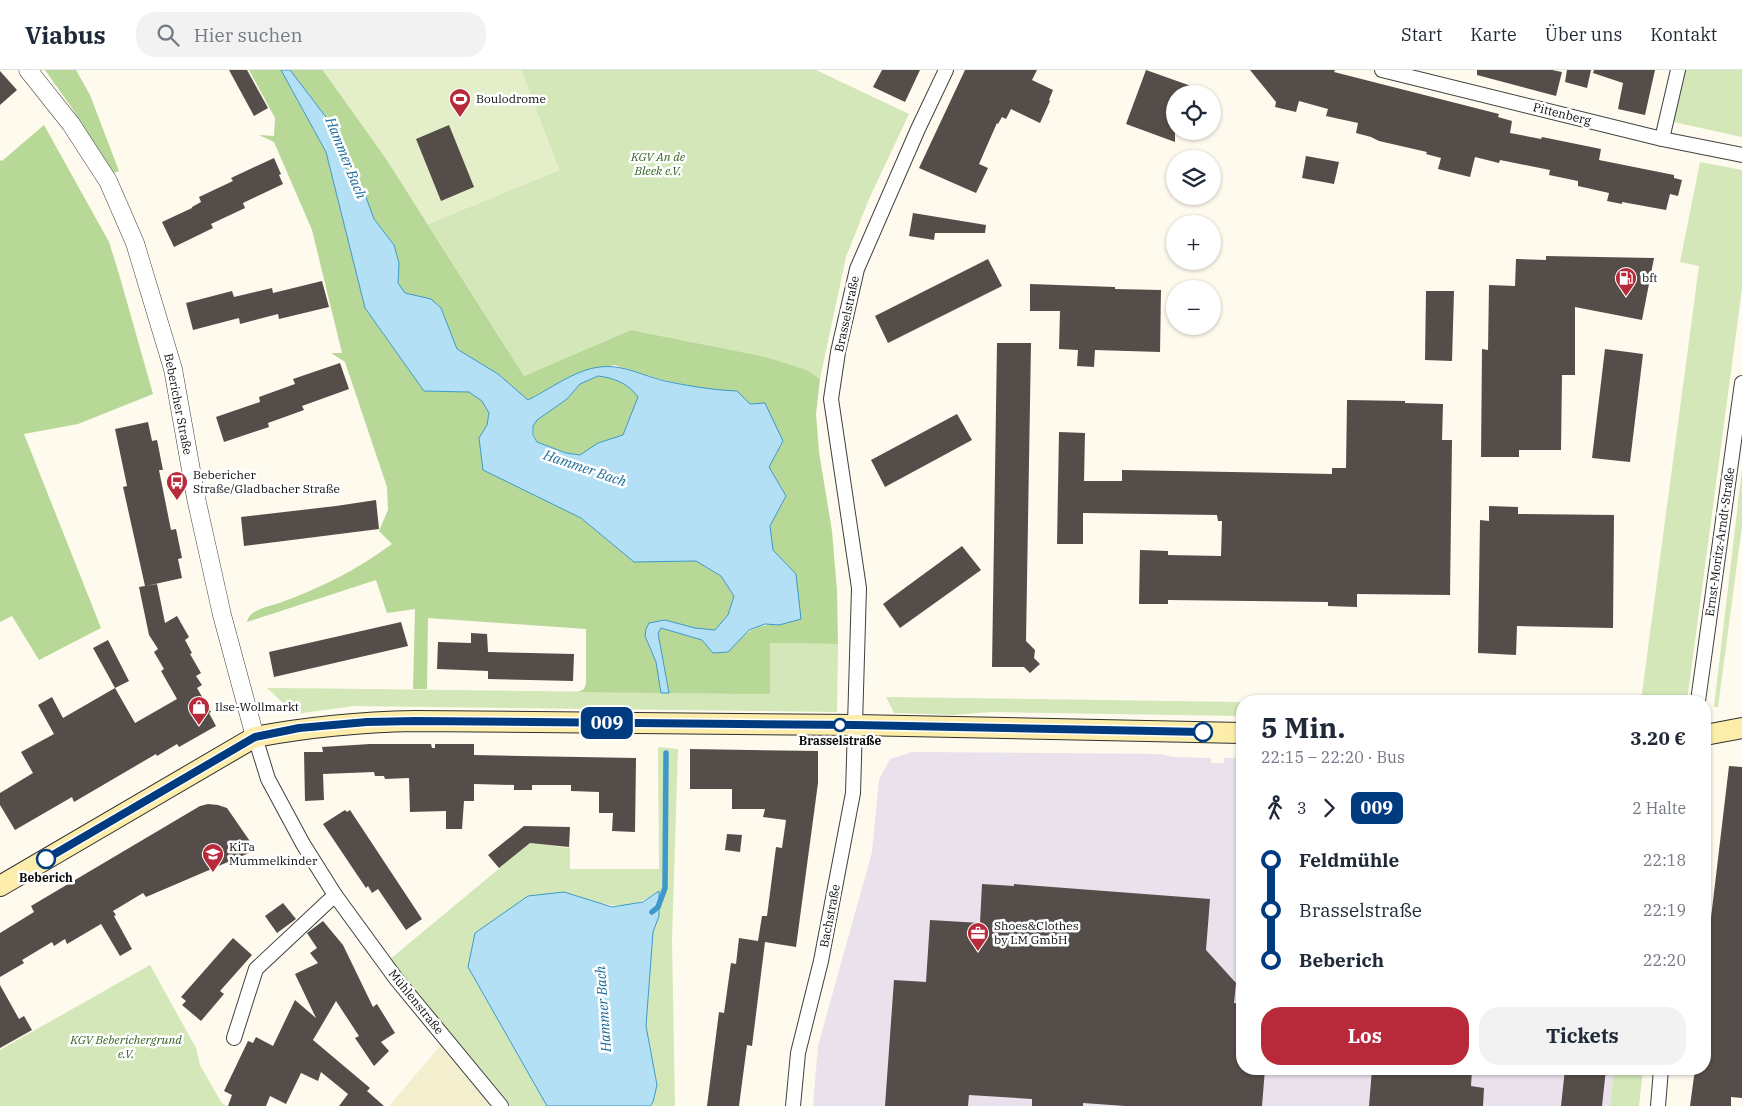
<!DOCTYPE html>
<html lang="de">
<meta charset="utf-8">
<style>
:root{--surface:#fff;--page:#f2f2f3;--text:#1f2937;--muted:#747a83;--line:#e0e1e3;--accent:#b82939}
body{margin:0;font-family:"IBM Plex Serif",serif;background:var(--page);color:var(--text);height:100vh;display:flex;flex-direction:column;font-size:19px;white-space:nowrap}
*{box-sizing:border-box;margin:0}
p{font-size:16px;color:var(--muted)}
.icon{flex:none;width:28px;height:28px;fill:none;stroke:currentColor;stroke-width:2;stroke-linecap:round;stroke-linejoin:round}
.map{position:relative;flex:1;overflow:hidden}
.side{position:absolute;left:1236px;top:625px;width:475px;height:380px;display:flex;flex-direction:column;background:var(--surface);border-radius:20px;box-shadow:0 1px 4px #0004}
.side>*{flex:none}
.badge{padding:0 10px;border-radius:8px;font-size:18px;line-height:32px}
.buttons{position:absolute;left:1166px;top:15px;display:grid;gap:10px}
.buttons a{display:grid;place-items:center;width:55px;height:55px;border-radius:50%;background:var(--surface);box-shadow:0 1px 4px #0004;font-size:25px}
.map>.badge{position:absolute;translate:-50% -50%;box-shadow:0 0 0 2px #fff}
.legs{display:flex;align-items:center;gap:8px;height:55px;padding:0 25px;font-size:16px}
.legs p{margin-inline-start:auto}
.head{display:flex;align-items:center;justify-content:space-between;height:85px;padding:0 25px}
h1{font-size:28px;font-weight:700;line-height:38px}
.primary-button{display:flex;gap:10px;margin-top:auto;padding:10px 25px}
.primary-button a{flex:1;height:58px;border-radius:20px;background:var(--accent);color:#fff;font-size:20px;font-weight:700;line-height:58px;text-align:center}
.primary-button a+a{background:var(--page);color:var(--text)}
ul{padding:0 25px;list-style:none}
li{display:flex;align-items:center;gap:18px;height:50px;font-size:19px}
li i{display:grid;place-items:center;width:8px;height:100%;margin:0 6px;background:currentColor}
li i::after{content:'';width:12px;height:12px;margin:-6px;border:4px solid;border-radius:50%;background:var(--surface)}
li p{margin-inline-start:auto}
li:first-child i{background:linear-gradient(#0000 50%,currentColor 0)}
li:last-child i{background:linear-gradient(currentColor 50%,#0000 0)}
header{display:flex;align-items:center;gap:30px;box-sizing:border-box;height:70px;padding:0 25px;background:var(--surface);border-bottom:1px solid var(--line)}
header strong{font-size:24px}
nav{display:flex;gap:28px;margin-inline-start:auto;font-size:18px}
.search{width:350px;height:45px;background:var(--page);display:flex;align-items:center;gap:12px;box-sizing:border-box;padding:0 18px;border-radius:20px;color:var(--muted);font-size:19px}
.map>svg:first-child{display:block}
.industrial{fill:#e9e1eb}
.farmland{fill:#f3eece}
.green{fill:#d3e7b8}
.forest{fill:#b8d897}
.pitch{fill:#e4efc9}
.water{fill:#b3e0f4;stroke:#3c99c9;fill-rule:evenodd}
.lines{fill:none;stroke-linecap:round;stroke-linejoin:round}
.stream{stroke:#3c99c9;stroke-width:5.5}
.building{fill:#554d49}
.minor-casing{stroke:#404040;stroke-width:16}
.tertiary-casing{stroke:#404040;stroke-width:19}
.secondary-casing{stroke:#2f2f2f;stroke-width:22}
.minor{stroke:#fff;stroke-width:14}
.tertiary{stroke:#fff;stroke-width:18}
.secondary{stroke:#fceeaa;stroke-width:20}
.line-1-casing{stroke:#fff;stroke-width:11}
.line-1{stroke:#003b80;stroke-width:8}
.stop-1-dot{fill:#fff;stroke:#003b80;stroke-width:2.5}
.labels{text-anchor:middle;stroke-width:5;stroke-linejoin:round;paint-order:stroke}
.poi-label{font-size:12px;fill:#0d0d0d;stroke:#fff;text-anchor:start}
.street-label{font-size:12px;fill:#0d0d0d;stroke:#fff}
.park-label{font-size:12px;font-style:italic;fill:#31621f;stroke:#fff}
.stop-label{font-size:12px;font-weight:bold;fill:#0d0d0d;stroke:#fff}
.water-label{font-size:14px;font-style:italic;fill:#1a6a9a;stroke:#fff}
</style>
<header>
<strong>Viabus</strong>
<div class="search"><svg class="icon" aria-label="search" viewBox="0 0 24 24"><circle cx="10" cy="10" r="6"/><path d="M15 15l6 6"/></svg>Hier suchen</div>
<nav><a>Start</a><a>Karte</a><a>Über uns</a><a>Kontakt</a></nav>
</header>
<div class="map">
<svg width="1742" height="1036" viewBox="0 0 1742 1036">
<rect width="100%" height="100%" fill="#fefaed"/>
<path class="industrial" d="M 912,682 L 1162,684 L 1173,687 L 1211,688 L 1211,693 L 1224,693 L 1224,688 L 1234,688 L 1242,686 L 1242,999 L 1614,999 L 1610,1036 L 813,1036 L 818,976 L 872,782 L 879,710 L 890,689 Z"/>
<path class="farmland" d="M 442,974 L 494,1036 L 389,1036 Z"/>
<g class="green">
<path d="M 521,0 L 816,0 L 909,44 L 869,129 L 846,187 L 820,309 L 807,300 L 766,287 L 631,260 L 524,306 L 428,154 L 559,100 Z"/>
<path d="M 1680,0 L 1742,0 L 1742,67 L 1669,51 Z"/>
<path d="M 1700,92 L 1742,100 L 1742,219 L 1687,631 L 1641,631 L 1699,196 L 1680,192 Z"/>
<path d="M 1742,399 L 1742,456 L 1718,637 L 1714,637 Z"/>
<path d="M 770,573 L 838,574 L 837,642 L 354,636 L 295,644 L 267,618 C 435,619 602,623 770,623 Z"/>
<path d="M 886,627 L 1242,632 L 1242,646 L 991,642 L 954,645 L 894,643 Z"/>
<path d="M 658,677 L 678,679 L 672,869 L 675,1036 L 650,1036 L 653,1032 L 657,1015 L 646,956 L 653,862 L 659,846 L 659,822 C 622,845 603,834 564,822 L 468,897 L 547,1036 L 507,1036 L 389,890 L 530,773 L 570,778 L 570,799 L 659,799 Z"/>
<path d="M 150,895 L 196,978 L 200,995 L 221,1032 L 226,1036 L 0,1036 L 0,980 Z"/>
<path d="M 1614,999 L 1643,999 L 1639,1036 L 1610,1036 Z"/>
</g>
<g class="forest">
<path d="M 45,0 L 76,0 L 90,25 L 119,101 L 111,104 L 74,41 Z"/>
<path d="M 249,0 L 281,0 L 326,82 L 365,238 L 424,321 L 469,322 L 482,331 L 489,343 L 487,355 L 479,368 L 483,400 L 581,448 L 634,492 L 696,491 L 721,506 L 734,526 L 728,545 L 715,560 L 695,558 L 665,550 L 645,566 L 656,592 L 661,623 L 578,622 L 584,619 L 586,613 L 586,559 L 428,548 L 427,619 L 413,619 L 415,539 L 387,543 L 376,510 L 247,552 C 250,538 270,537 282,532 C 321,518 358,499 392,474 L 379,461 L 388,440 L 387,417 L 345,292 L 331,283 L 342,283 L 312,160 L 274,72 L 259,65 L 274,66 L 275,48 Z"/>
<path d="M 290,0 L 323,0 L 387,90 L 524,306 L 631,260 L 766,287 L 807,300 L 820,309 L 816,344 L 819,382 L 832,461 L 837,521 L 838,574 L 770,573 L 770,624 L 669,623 L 658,562 L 661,558 L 702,570 L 713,583 L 727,582 C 745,565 752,553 779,555 L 796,504 L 773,480 L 770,456 L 786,426 L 769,397 L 783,371 L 737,321 L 715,321 L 663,310 L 614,295 L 569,307 L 528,330 L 498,304 L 457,279 L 441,238 L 430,229 L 405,223 L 398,213 L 399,193 L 394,175 L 374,149 L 362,116 L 343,95 L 326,47 Z"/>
<path d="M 44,55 L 109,172 L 119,204 L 153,324 L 78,354 L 24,364 L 101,558 L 39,590 L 12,546 L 0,552 L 0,90 L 2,91 Z"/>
<path d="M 598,306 C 614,308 628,313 638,327 L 623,365 L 598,373 L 581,385 L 566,383 L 537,372 L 534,365 L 533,356 L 537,350 L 567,329 L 580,314 Z"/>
</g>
<path class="pitch" d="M 323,0 L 521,0 L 559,100 L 428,154 L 387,90 Z"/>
<g class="water">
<path d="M 281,0 L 290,0 L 326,47 L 343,95 L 362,116 L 374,149 L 394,175 L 399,193 L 398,213 L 405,223 L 431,229 L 441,238 L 457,279 L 498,304 L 528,330 C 548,320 565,307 586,300 C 617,290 636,304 665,311 C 689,316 713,320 737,321 L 750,334 L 765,333 L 783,371 L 769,397 L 786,426 L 770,456 L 773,480 L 796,504 L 801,549 L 779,555 L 765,554 L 749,560 L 728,582 L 713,583 L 702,570 L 661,558 L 658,563 L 669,623 L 661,623 L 656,592 L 645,566 L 646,559 L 649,553 L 665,550 L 695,558 L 715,560 L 728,545 L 734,526 L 721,506 L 696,491 L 634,492 L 581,448 L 483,400 L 479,368 L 487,355 L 489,343 L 482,331 L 469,322 L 424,321 L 365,238 L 326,82 ZM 598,306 C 614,308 628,313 638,327 L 623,365 L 598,373 L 580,385 L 566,383 L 537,372 L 533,365 L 533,356 L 537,350 L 567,329 L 580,314 Z"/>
<path d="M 659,821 L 659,846 L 653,862 L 646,956 L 657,1015 L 653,1032 L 650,1036 L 547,1036 L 468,897 L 475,863 L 528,826 L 564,822 L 612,837 L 643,832 Z"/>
</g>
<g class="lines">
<path class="stream" d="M 652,842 L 658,837 L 665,818 L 666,683"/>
</g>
<g class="building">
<path d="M 229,0 L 247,0 L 268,38 L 254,46 Z"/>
<path d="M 882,0 L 920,0 L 905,32 L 873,17 Z"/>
<path d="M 965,0 L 1037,0 L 1032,10 L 1053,20 L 1049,30 L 1050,31 L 1040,53 L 1011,39 L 1006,49 L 1002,47 L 998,54 L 997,53 L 979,94 L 988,98 L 976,123 L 919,98 Z"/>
<path d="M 1146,0 L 1208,22 L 1208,24 L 1175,24 L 1175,72 L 1126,54 Z"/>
<path d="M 1250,0 L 1335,0 L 1334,2 L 1499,44 L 1498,47 L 1512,51 L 1510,63 L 1541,69 L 1542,67 L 1601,79 L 1599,90 L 1674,105 L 1674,108 L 1682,110 L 1678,126 L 1670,124 L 1666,140 L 1622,132 L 1622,134 L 1607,131 L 1609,123 L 1578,116 L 1578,111 L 1549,105 L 1550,100 L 1500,90 L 1499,93 L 1475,87 L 1470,107 L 1438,99 L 1441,88 L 1426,84 L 1427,82 L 1379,71 L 1371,67 L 1356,63 L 1358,53 L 1326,46 L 1328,39 L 1299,31 L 1296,42 L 1275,37 L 1276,32 Z"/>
<path d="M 1477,0 L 1552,0 L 1562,2 L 1556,26 L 1477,5 Z"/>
<path d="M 1567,0 L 1591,0 L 1587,18 L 1565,12 Z"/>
<path d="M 1594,0 L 1655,0 L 1645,45 L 1618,39 L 1623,13 L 1593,3 Z"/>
<path d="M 0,1 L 17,20 L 0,35 Z"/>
<path d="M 449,55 L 474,117 L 441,131 L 416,69 Z"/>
<path d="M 1306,86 L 1339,92 L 1334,114 L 1302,108 Z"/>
<path d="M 274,88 L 281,104 L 279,105 L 283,114 L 243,133 L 245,138 L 211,154 L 213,158 L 174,177 L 162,152 L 192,138 L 192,137 L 201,132 L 199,127 L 233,111 L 231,108 Z"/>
<path d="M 913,143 L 986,155 L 985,163 L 935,163 L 934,170 L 909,166 Z"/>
<path d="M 1546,186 L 1654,188 L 1642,250 L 1575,237 L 1575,305 L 1562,305 L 1561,380 L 1519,380 L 1519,387 L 1481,387 L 1482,279 L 1488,280 L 1489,215 L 1515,216 L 1516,189 L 1546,190 Z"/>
<path d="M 988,189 L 1002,216 L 888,273 L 875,246 Z"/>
<path d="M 322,211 L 329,237 L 279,249 L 278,244 L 240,254 L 239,248 L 193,260 L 186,233 L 232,221 L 234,227 L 272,218 L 273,223 Z"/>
<path d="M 1030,214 L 1115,217 L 1115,219 L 1161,220 L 1160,282 L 1095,280 L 1094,297 L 1077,296 L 1078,280 L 1059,279 L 1060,241 L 1030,241 Z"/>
<path d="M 1426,221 L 1454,221 L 1452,291 L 1425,290 Z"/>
<path d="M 997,273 L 1031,273 L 1026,571 L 1035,580 L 1034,588 L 1040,594 L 1030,603 L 1024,597 L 992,597 Z"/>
<path d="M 1605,279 L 1643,284 L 1630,392 L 1592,388 Z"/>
<path d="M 340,293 L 349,319 L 302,336 L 304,340 L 268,353 L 269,357 L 224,372 L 216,347 L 260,332 L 259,327 L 295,314 L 293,309 Z"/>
<path d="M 1347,330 L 1405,331 L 1405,333 L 1443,334 L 1442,370 L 1452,370 L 1450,525 L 1357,524 L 1357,537 L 1328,536 L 1328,532 L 1168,530 L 1168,534 L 1139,534 L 1140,480 L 1168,481 L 1168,485 L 1221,486 L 1222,451 L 1218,451 L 1217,445 L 1083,443 L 1083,474 L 1057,474 L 1059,362 L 1085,363 L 1084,411 L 1122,411 L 1122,400 L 1332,404 L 1332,398 L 1346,398 Z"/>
<path d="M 957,344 L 972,370 L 885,417 L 871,390 Z"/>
<path d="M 148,352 L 152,371 L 157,370 L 163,400 L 159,400 L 171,460 L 176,459 L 182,488 L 178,489 L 182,508 L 146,516 L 157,514 L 165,553 L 177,546 L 189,567 L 185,570 L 192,583 L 190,584 L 201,603 L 196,606 L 202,615 L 197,618 L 211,642 L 209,643 L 216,656 L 179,677 L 177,674 L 157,686 L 156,684 L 74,732 L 72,727 L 15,760 L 0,735 L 0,723 L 33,703 L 21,682 L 54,664 L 38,635 L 52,627 L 63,648 L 115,618 L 93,578 L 108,570 L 129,611 L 115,618 L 135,653 L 177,629 L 161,601 L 164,599 L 154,582 L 158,579 L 149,565 L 139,517 L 145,516 L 123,417 L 127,416 L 115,359 Z"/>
<path d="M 376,430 L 379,459 L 244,476 L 241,447 L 336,436 Z"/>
<path d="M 1489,436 L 1518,437 L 1518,444 L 1614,445 L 1613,558 L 1517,556 L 1516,585 L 1478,583 L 1480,450 L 1489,451 Z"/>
<path d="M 962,476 L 981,500 L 900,558 L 883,534 Z"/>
<path d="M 401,552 L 408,576 L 274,607 L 269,582 Z"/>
<path d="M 471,563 L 487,564 L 488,582 L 574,584 L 573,611 L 488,609 L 488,601 L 437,599 L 438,572 L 471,573 Z"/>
<path d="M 370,674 L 431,674 L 432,678 L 435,678 L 435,674 L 474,674 L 474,685 L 636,688 L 635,762 L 612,761 L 613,743 L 599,743 L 599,722 L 571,721 L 571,715 L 532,715 L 532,720 L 514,720 L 514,715 L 474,714 L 474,731 L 464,731 L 462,759 L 446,759 L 446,741 L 410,742 L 409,708 L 385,709 L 384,706 L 375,706 L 374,702 L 323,704 L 324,730 L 305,731 L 304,682 L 323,682 L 322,677 Z"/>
<path d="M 690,679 L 818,681 L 818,713 L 796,877 L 765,872 L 752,976 L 747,975 L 739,1036 L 707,1036 L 719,942 L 724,943 L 731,893 L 736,894 L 739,868 L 758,871 L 762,846 L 767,846 L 776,777 L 782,778 L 786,750 L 763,747 L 765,739 L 732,739 L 732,719 L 690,719 Z"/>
<path d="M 1729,696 L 1742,697 L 1742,1028 L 1731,1027 L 1731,1036 L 1690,1036 L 1695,999 L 1705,999 L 1705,908 L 1709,873 L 1708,873 Z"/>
<path d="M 208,734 L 218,735 L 227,738 L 256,780 L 146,827 L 143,823 L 113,841 L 116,845 L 114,846 L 132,879 L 120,886 L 101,854 L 67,874 L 65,869 L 54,876 L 52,872 L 22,890 L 24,893 L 0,907 L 0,863 L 34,842 L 31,836 L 200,736 Z"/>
<path d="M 345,740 L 347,742 L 350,740 L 422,849 L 406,860 L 378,819 L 372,823 L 368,816 L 366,818 L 323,754 Z"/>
<path d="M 524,756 L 570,757 L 569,777 L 530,773 L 499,798 L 488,785 Z"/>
<path d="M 727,764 L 742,765 L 740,782 L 725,780 Z"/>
<path d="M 982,814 L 1014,816 L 1014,814 L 1210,829 L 1206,880 L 1236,913 L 1234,933 L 1242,934 L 1242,999 L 1265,999 L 1262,1036 L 1125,1036 L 1083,1033 L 1083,1036 L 1032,1036 L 1032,1029 L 969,1025 L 968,1036 L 885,1036 L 894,910 L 926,912 L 930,850 L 980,853 Z"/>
<path d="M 283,833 L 296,849 L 277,863 L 265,846 Z"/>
<path d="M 323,851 L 343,875 L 373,937 L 377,934 L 395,963 L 381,972 L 389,981 L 374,996 L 355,968 L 359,966 L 336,931 L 313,970 L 370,1018 L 367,1021 L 384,1036 L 339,1036 L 348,1024 L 321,1002 L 318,1011 L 301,1003 L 286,1034 L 270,1026 L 266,1036 L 228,1036 L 232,1025 L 224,1021 L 248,971 L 253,973 L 256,967 L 273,976 L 295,930 L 316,948 L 295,904 L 318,893 L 310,883 L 317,878 L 307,863 Z"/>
<path d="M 233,868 L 252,885 L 220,921 L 224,924 L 201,951 L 182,935 L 186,931 L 181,927 Z"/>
<path d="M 0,915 L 19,949 L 24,946 L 32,960 L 0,978 Z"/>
<path d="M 1372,999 L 1472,999 L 1471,1016 L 1484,1018 L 1483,1036 L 1369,1036 Z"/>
<path d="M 1565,999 L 1606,999 L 1602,1036 L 1561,1036 Z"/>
</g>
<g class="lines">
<g class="minor-casing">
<g id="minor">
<path d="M 1382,0 L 1662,69 L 1742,85"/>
<path d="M 1662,69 L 1678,0"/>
<path d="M 1698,631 L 1742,313"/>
<path d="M 255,667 L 268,709 L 303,774 L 335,825 L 397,910 L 501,1036"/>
<path d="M 234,968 L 256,899 L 335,825"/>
<path d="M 793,1036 L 798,983 L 821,891 L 853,723 L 859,518 L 831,329 L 838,282 L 857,199 L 918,59 L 946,0"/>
<path d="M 1658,1036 L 1661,999"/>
</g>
</g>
<g class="tertiary-casing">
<path id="tertiary" d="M 28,0 L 71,54 L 108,111 L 135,173 L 173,299 L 196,428 L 222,545 L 255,667"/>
</g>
<g class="secondary-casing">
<g id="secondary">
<path d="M 1705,665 L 1742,658"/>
<path d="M 0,816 L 255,667 C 308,657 361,652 415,651 L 856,655 L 1242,663"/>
</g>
</g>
<use href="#minor" class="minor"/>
<use href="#tertiary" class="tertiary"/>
<use href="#secondary" class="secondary"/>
</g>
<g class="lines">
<g class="line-1-casing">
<path id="line-1" d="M 46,789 L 255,667 L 299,658 L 367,652 L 415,651 L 856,655 L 1203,662"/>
</g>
<use href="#line-1" class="line-1"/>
</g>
<defs>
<g id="stadium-pin" transform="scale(1.125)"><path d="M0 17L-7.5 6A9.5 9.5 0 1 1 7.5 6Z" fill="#b82939" stroke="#fff"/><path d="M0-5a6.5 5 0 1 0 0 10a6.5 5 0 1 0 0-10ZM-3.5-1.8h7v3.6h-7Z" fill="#fff"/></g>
<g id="fuel-pin" transform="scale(1.125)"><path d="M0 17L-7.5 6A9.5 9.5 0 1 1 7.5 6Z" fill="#b82939" stroke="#fff"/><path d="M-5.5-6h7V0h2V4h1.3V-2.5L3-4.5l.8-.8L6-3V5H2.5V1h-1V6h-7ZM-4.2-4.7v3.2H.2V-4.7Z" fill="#fff"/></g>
<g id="bus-pin" transform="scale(1.125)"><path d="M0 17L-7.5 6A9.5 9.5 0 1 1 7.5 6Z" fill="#b82939" stroke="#fff"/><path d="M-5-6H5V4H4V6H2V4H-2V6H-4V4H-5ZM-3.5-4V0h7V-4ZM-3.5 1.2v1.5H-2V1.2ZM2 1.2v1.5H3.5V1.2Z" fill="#fff"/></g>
<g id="shop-pin" transform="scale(1.125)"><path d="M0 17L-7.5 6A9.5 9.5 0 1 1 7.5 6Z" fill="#b82939" stroke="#fff"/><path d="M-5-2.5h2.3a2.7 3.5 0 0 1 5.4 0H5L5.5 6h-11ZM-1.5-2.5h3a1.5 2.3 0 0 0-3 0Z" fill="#fff"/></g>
<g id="school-pin" transform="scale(1.125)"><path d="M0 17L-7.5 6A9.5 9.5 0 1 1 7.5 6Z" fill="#b82939" stroke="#fff"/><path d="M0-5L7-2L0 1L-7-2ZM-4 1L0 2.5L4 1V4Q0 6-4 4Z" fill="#fff"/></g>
<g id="office-pin" transform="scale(1.125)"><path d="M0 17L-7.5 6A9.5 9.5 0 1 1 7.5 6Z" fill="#b82939" stroke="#fff"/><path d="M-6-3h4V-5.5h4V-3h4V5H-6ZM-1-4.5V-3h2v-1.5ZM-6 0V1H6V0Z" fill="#fff"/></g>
</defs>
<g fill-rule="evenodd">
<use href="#stadium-pin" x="460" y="29"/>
<use href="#fuel-pin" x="1626" y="208"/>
<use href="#bus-pin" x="177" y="412"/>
<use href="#shop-pin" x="199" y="637"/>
<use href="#school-pin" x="213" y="784"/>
<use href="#office-pin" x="978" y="863"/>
</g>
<g class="stop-1-dot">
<circle cx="840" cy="655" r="6"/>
<circle cx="1203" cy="662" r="9"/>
<circle cx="46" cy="789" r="9"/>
</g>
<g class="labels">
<g class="poi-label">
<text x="476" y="33">Boulodrome</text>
<text x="1642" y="212">bft</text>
<text x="193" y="409">Bebericher<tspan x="193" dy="14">Straße/Gladbacher Straße</tspan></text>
<text x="215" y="641">Ilse-Wollmarkt</text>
<text x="229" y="781">KiTa<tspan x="229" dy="14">Mummelkinder</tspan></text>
<text x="994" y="860">Shoes&amp;Clothes<tspan x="994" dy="14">by LM GmbH</tspan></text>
</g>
<g class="street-label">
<text transform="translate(1562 44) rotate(14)" y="4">Pittenberg</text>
<text transform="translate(847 244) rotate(-78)" y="4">Brasselstraße</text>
<text transform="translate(178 334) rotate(79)" y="4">Bebericher Straße</text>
<text transform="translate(1720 472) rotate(-82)" y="4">Ernst-Moritz-Arndt-Straße</text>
<text transform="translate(830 846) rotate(-79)" y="4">Bachstraße</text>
<text transform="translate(416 932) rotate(51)" y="4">Mühlenstraße</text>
</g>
<g class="park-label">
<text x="658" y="91">KGV An de<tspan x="658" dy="14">Bleek e.V.</tspan></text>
<text x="126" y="974">KGV Beberichergrund<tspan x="126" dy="14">e.V.</tspan></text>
</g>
<g class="stop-label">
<text x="840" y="675">Brasselstraße</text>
<text x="46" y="812">Beberich</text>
</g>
<g class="water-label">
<text transform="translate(346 88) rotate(68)" y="5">Hammer Bach</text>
<text transform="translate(585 398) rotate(19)" y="5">Hammer Bach</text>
<text transform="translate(603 939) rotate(-94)" y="5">Hammer Bach</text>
</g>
</g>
</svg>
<div class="buttons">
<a><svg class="icon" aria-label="locate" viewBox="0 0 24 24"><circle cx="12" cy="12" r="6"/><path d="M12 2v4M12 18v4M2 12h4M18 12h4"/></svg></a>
<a><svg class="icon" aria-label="layers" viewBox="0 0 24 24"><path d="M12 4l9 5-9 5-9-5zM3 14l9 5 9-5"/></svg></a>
<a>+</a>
<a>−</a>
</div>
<b class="badge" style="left:607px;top:653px;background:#003b80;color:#fff">009</b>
<section class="side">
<div class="head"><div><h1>5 Min.</h1><p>22:15 – 22:20 · Bus</p></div><b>3.20 €</b></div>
<div class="legs"><svg class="icon" aria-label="walk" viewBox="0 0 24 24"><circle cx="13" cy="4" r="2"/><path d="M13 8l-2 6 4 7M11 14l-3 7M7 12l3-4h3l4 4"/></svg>3<svg class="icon" aria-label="forward" viewBox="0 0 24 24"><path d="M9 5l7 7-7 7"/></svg><b class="badge" style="background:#003b80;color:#fff">009</b><p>2 Halte</p></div>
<ul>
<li><i style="color:#003b80"></i><b>Feldmühle</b><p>22:18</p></li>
<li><i style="color:#003b80"></i><span>Brasselstraße</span><p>22:19</p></li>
<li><i style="color:#003b80"></i><b>Beberich</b><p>22:20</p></li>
</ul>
<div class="primary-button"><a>Los</a><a>Tickets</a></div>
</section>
</div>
